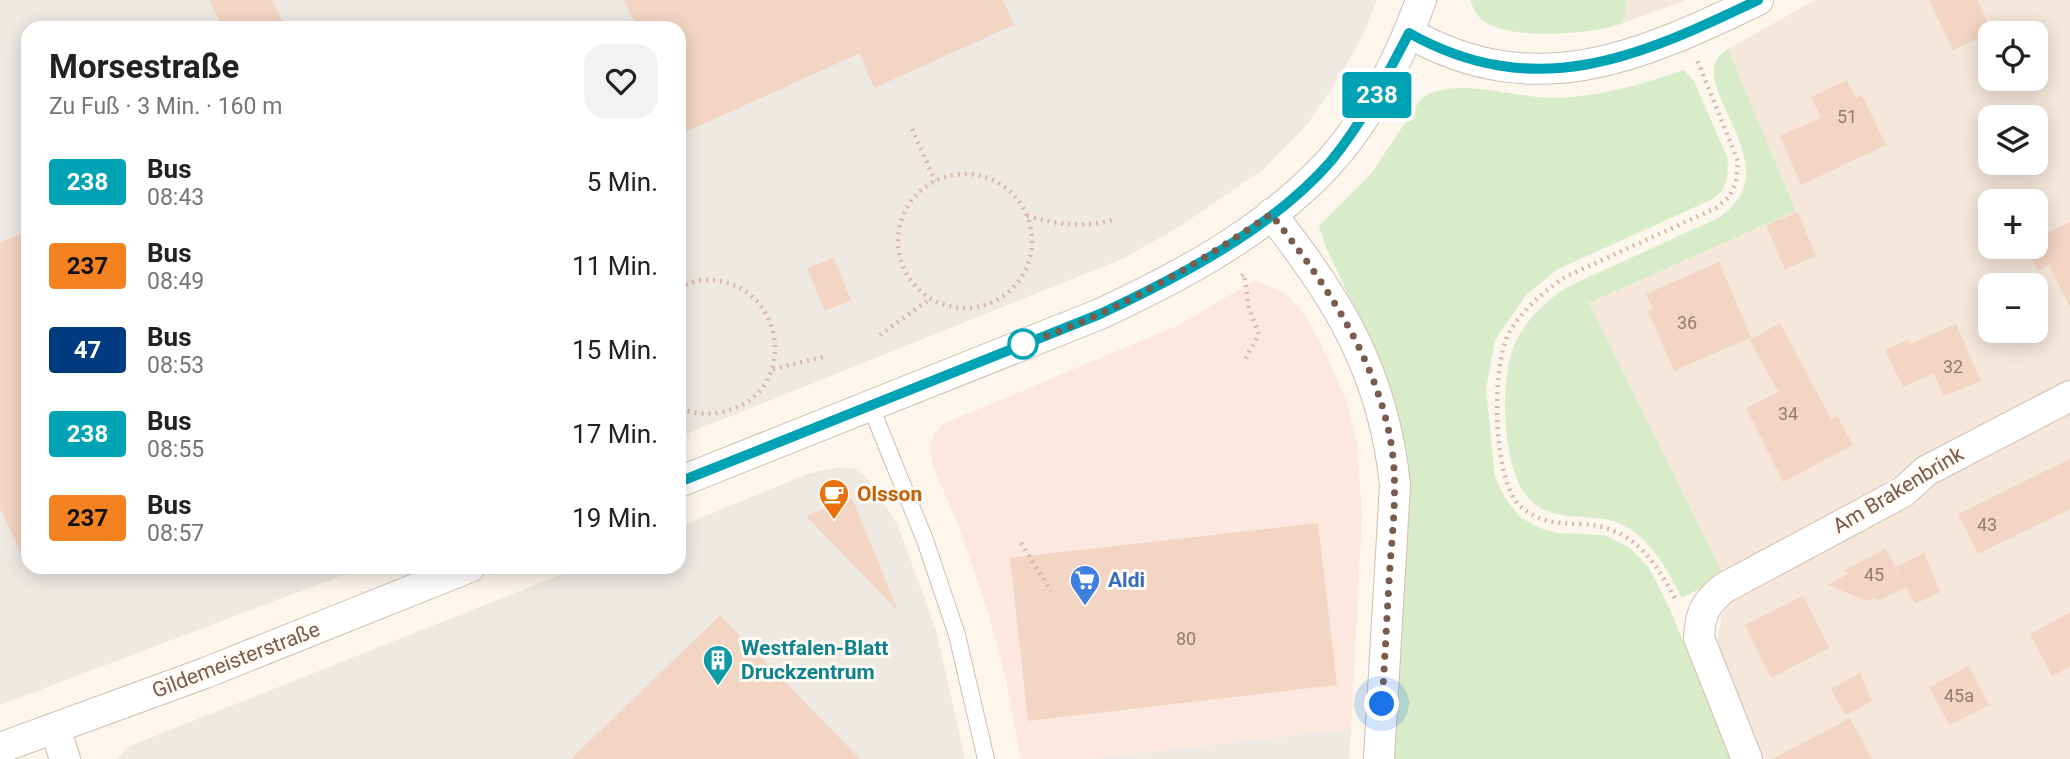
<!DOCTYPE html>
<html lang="de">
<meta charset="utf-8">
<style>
:root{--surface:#fff;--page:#f2f2f2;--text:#222;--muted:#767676}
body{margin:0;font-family:Roboto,sans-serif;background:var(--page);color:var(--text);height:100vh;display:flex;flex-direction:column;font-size:26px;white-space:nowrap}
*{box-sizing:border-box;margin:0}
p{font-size:23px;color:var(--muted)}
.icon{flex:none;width:38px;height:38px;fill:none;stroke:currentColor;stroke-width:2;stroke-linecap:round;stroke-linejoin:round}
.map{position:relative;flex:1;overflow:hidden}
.sheet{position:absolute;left:21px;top:21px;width:665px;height:553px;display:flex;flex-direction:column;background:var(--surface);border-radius:21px;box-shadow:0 4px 18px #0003}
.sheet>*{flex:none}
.badge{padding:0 14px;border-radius:5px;font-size:24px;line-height:46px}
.buttons{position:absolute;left:1978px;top:21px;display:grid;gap:14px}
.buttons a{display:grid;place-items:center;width:70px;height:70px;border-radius:14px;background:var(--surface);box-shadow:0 4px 18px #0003;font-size:35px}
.you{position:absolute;width:35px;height:35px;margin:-18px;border:5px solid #fff;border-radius:50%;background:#1a73e8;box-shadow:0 0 0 10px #1a73e833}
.map>.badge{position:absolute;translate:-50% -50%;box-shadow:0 0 0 4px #fff}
.round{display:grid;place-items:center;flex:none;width:74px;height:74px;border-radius:21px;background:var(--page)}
.overview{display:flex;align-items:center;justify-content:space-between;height:119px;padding:0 28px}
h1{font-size:33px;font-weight:700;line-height:52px}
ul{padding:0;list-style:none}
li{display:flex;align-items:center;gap:21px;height:84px;padding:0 28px}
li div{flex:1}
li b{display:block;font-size:26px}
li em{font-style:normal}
li .badge{min-width:77px;font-weight:700;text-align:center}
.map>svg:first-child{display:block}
.residential{fill:#f5e8da;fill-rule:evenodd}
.commercial{fill:#fde8e0}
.industrial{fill:#efe9e4}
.green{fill:#d8ecc9}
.building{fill:#f3d5c3}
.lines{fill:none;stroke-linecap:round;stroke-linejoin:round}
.service-casing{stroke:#d1beb0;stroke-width:18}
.minor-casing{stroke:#d1beb0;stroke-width:32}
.path{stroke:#d9b8a5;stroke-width:4.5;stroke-dasharray:2 5;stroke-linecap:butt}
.service{stroke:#fff;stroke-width:16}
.minor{stroke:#fff;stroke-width:30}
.line-casing{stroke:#fff;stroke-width:16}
.line{stroke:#00a3b4;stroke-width:10}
.walk{stroke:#7a5c4d;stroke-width:7;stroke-dasharray:0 12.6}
.stop-dot{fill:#fff;stroke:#00a3b4;stroke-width:3.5}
.labels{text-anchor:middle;stroke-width:6;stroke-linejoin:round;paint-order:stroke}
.number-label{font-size:18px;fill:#987a6a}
.street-label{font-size:21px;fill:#7a5c4d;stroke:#fffaf3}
.food-label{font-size:21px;font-weight:bold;fill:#c56008;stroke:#fffaf3;text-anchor:start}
.shop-label{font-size:21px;font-weight:bold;fill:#366cbe;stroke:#fffaf3;text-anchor:start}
.culture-label{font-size:21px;font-weight:bold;fill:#0d838f;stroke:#fffaf3;text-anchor:start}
</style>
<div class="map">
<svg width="2070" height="759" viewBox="0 0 2070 759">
<rect width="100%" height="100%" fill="#fdf6ec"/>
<g class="residential">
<path d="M 1627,0 L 1687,0 L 1623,23 Z"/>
<path d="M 1815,0 L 2070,0 L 2070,759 L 1760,759 L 1762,757 L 1717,641 L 1722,614 L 1733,596 L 1589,303 L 1796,211 L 1728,49 ZM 1990,33 L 2035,33 L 2035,79 L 1990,79 ZM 1990,117 L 2035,117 L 2035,163 L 1990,163 ZM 1990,201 L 2035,201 L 2035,247 L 1990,247 ZM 1990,285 L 2035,285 L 2035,331 L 1990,331 Z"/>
</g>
<path class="commercial" d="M 1255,280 L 1286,294 L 1304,314 L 1323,348 L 1346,400 L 1357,442 L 1362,515 L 1351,728 L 1091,759 L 1021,759 L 1005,676 L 989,615 L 959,527 L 932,464 L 931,443 L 934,434 L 943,424 L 1179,325 Z"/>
<g class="industrial">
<path d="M 0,0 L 1377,0 L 1364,32 L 1341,75 L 1309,122 L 1265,168 L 1179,227 L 1122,259 L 679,437 L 679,28 L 28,28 L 28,567 L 364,567 L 0,705 Z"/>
<path d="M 840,467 L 855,469 L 866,477 L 897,523 L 936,630 L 965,759 L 116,759 L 130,746 L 580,567 L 679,567 L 679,527 L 807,474 Z"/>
<path d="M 1351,728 L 1349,759 L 1091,759 Z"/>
</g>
<g class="green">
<path d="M 1470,0 L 1627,0 L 1623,23 C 1593,35 1512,40 1485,22 C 1477,17 1473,8 1470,0 Z"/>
<path d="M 1728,49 L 1796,211 L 1589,303 L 1724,576 L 1682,598 C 1663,562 1642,521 1596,518 C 1572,516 1550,518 1531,501 C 1502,474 1499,381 1514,346 C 1523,322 1546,301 1567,287 L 1718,218 C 1799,164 1673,80 1728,49 Z"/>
<path d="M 1684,70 L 1694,81 L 1728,159 L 1727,178 L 1722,191 L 1713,199 L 1558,269 L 1527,294 L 1495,340 L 1486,389 L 1495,477 L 1505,498 L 1521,518 L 1543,529 L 1558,533 L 1604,535 L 1630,548 L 1649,568 L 1668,605 L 1732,759 L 1393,759 L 1408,486 L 1402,428 L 1385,373 L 1325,245 L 1319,226 L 1371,174 L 1421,99 C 1451,75 1515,98 1552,98 C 1598,97 1641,85 1684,70 Z"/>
</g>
<g class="building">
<path d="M 209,0 L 272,0 L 286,28 L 223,28 Z"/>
<path d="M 624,0 L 1003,0 L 1014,25 L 874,88 L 860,53 L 679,135 L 679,28 L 637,28 Z"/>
<path d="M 1929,0 L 1977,0 L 1992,32 L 1953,50 Z"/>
<path d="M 1847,80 L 1856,98 L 1862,95 L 1886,145 L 1801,185 L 1780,136 L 1821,118 L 1811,97 Z"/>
<path d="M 1798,212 L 1816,256 L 1785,269 L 1766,225 Z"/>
<path d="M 2070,222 L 2070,307 L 2049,265 L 2038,271 L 2026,247 L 2035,247 L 2035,239 Z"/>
<path d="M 28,230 L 28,568 L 0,509 L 0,243 Z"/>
<path d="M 834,258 L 851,300 L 825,311 L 807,268 Z"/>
<path d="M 1719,262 L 1751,337 L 1674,371 L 1648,311 L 1653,309 L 1646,294 Z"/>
<path d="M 1780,323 L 1831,419 L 1837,416 L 1853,445 L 1783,482 L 1746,408 L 1778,392 L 1750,340 Z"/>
<path d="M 1956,324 L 1981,381 L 1943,396 L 1934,373 L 1903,387 L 1885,350 L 1908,339 L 1910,344 Z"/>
<path d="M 2070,459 L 2070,509 L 1978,554 L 1958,514 Z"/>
<path d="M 852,498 L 897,608 L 896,609 L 806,516 Z"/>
<path d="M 1318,523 L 1337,685 L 1028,721 L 1010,558 Z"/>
<path d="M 1886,549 L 1905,586 L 1896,567 L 1924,553 L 1940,592 L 1915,604 L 1906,587 L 1880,600 L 1873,598 L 1867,601 L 1827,585 L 1848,574 L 1845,570 Z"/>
<path d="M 1803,596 L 1829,648 L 1771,678 L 1745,625 Z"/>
<path d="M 2070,612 L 2070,667 L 2052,676 L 2030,634 Z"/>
<path d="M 720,615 L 860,759 L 571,759 Z"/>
<path d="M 1969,666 L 1989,705 L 1949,725 L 1929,687 Z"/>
<path d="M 1860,673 L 1872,701 L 1845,715 L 1831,689 Z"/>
<path d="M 1850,718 L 1872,759 L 1772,759 L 1822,733 Z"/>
</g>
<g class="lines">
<g class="service-casing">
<path id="service" d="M 870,405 L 925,540 L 957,635 L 986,759"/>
</g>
<g class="minor-casing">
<g id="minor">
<path d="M 1409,33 C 1535,104 1640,57 1758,0"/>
<path d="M 1271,214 C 1339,299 1384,375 1395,485 L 1379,759"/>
<path d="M 679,482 L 1100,314 C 1175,279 1251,239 1311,181 C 1362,133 1398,65 1421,0"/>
<path d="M 55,728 L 65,759"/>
<path d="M 0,748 L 205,673 L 470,567"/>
<path d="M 1747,759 L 1699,638 C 1700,614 1705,603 1724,588 L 1903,492 L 1926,471 L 2070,396"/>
</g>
</g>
<g class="path">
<path d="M 912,129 L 935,181"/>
<circle cx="965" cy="241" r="67"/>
<path d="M 1027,216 C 1057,224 1085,229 1115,219"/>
<path d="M 1242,276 L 1244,274 L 1249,309 L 1259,334 L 1245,359"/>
<path d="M 679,287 C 687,284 697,280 705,280 C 784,278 803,391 726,411 C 711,415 693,415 679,407"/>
<path d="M 880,335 L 930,299"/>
<path d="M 773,369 L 827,356"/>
<path d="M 1021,543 L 1051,591"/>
<path d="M 1675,598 C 1652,557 1632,526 1580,524 C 1556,523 1541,523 1521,507 C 1492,482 1491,365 1509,333 C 1522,310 1543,292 1565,277 L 1716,208 L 1729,197 L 1736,183 L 1738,161 L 1697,60"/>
</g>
<use href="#service" class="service"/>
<use href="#minor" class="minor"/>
</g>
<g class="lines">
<g class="line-casing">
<path id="line" d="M 679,482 L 1100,314 C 1179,277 1273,228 1331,161 C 1363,122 1386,77 1409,33 C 1536,104 1639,57 1758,0"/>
</g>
<use href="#line" class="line"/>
<path class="walk" d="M 1023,344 C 1114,314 1192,268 1271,214 C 1324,281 1376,357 1391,443 C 1398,484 1393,525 1390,566 C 1387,612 1385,658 1382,704"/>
</g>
<defs>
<g id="cafe-pin" transform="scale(1.575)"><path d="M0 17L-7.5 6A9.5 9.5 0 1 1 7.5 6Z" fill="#e8710a" stroke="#fffaf3"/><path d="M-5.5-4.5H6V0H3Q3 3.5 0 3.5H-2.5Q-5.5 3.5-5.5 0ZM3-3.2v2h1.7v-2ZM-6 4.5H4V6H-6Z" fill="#fff"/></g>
<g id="supermarket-pin" transform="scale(1.575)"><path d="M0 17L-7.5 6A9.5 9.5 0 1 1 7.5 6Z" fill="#3f7fe0" stroke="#fffaf3"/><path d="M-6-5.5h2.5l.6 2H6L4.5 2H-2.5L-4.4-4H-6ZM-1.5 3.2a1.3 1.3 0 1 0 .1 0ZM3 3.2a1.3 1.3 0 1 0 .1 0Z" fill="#fff"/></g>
<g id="building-pin" transform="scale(1.575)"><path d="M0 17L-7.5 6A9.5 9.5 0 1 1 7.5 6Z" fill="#0f9aa8" stroke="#fffaf3"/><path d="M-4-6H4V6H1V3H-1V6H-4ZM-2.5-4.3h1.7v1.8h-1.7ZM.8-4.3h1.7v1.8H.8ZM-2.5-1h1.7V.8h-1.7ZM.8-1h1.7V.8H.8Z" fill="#fff"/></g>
</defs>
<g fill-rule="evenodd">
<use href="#cafe-pin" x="834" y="494"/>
<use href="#supermarket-pin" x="1085" y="580"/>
<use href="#building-pin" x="718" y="660"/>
</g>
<circle class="stop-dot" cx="1023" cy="344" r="14"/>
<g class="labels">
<g class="number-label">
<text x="1847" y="123">51</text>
<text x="1687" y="329">36</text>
<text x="1953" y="373">32</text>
<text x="1788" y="420">34</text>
<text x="1987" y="531">43</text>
<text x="1874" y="581">45</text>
<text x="1186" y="645">80</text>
<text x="1959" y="702">45a</text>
</g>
<g class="street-label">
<text transform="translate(1898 490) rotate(-31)" y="7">Am Brakenbrink</text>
<text transform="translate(236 660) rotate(-21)" y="7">Gildemeisterstraße</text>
</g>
<g class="food-label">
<text x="857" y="501">Olsson</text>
</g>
<g class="shop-label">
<text x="1108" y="587">Aldi</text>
</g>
<g class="culture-label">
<text x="741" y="655">Westfalen-Blatt<tspan x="741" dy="24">Druckzentrum</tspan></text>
</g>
</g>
</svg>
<div class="buttons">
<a><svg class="icon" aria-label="locate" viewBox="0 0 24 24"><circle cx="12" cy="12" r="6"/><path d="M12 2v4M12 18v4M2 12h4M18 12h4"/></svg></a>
<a><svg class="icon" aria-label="layers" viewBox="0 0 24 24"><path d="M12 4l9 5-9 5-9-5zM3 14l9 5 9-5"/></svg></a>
<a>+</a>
<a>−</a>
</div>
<div class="you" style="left:1382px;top:704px"></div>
<b class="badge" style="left:1377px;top:95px;background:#00a3b4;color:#fff">238</b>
<section class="sheet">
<div class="overview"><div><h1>Morsestraße</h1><p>Zu Fuß · 3 Min. · 160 m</p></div><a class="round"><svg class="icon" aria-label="heart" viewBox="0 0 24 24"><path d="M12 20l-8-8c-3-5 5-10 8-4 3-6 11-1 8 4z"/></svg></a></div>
<ul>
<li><span class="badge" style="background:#00a3b4;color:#fff">238</span><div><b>Bus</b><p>08:43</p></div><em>5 Min.</em></li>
<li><span class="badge" style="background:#f58220;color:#111">237</span><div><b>Bus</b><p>08:49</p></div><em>11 Min.</em></li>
<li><span class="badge" style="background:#003b80;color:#fff">47</span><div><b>Bus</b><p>08:53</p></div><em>15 Min.</em></li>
<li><span class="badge" style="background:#00a3b4;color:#fff">238</span><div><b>Bus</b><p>08:55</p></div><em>17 Min.</em></li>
<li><span class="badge" style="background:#f58220;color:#111">237</span><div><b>Bus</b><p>08:57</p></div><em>19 Min.</em></li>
</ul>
</section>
</div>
